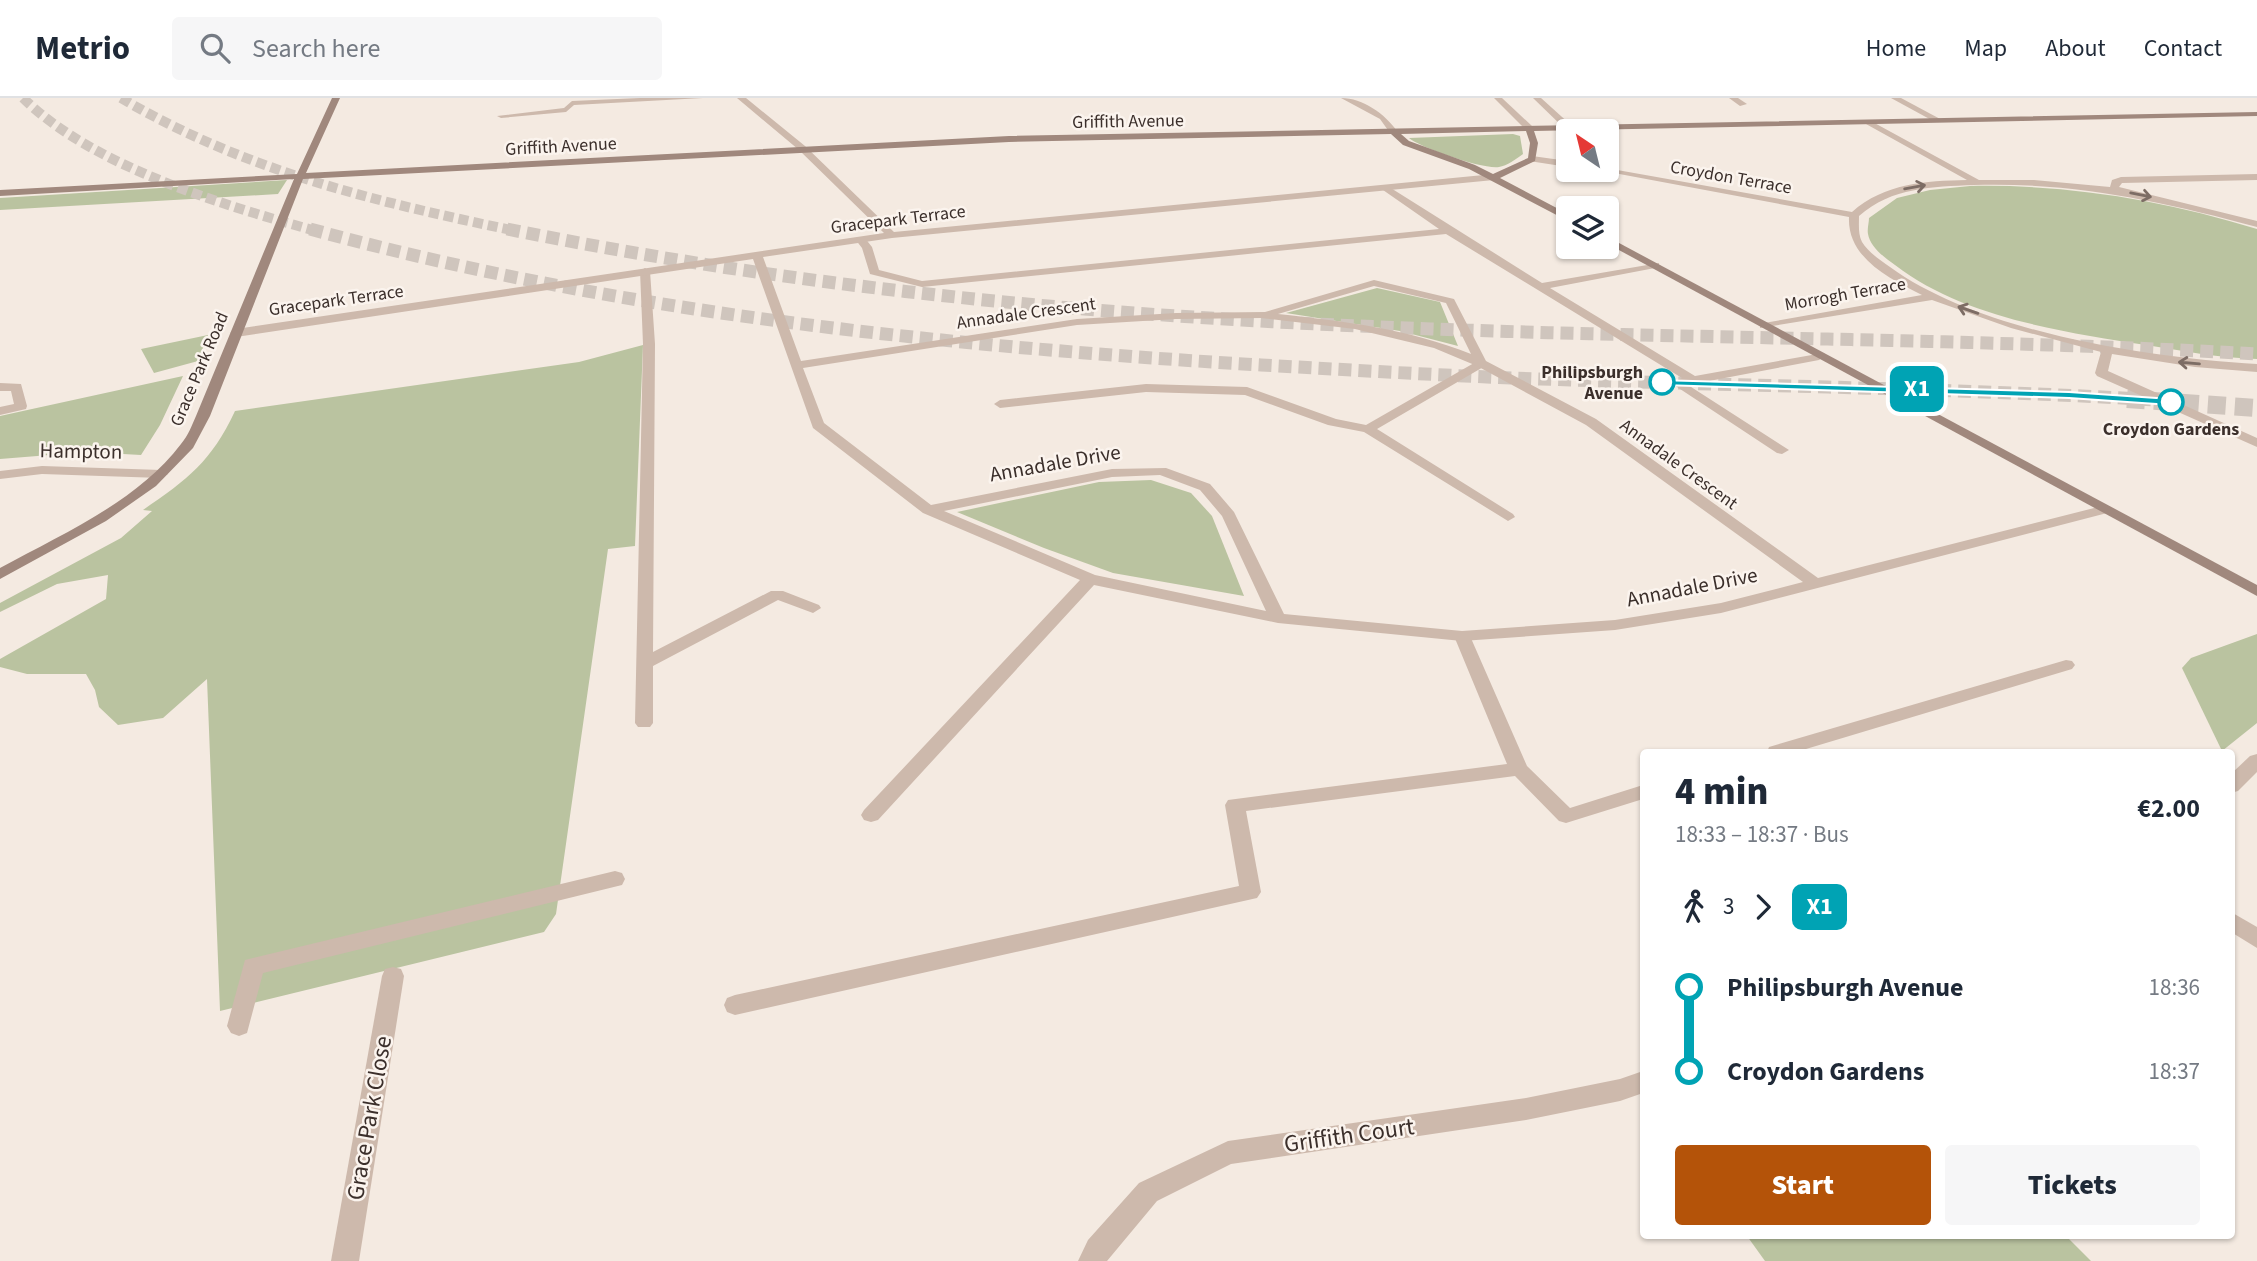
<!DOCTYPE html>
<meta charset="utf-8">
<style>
:root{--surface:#fff;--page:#f6f6f7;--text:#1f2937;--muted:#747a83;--line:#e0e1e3;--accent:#b45309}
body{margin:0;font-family:"Source Sans 3",sans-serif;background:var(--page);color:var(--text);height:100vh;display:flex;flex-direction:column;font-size:26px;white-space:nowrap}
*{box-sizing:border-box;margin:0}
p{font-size:23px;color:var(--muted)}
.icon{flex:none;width:38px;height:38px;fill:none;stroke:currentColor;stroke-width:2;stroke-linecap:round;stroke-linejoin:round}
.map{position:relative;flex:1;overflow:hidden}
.side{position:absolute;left:1640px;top:651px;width:595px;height:490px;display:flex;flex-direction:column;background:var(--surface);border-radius:7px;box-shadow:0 2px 5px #0004}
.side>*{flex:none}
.badge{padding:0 14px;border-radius:10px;font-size:24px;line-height:46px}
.needle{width:46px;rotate:325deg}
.controls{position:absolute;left:1556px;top:21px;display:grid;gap:14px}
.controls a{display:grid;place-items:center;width:63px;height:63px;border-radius:7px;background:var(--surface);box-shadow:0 2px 5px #0004;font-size:35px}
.map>.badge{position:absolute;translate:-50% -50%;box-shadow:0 0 0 4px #fff}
.legs{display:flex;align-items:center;gap:10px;height:77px;padding:0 35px;font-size:23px}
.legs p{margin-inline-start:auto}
.overview{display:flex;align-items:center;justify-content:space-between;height:119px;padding:0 35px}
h1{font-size:38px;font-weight:800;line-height:52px}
.cta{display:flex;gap:14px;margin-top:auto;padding:14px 35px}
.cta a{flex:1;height:80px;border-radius:7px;background:var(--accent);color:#fff;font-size:28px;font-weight:800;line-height:80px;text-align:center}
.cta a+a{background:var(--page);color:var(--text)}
ul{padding:0 35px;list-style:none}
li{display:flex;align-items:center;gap:24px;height:84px;font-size:26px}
li i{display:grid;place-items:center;width:10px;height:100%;margin:0 9px;background:currentColor}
li i::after{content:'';width:18px;height:18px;margin:-9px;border:5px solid;border-radius:50%;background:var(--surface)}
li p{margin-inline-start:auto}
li:first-child i{background:linear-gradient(#0000 50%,currentColor 0)}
li:last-child i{background:linear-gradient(currentColor 50%,#0000 0)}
header{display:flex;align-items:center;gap:42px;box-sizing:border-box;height:98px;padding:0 35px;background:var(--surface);border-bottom:2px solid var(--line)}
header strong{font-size:33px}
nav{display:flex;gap:38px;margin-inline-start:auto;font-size:24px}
.search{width:490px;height:63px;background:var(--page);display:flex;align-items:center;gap:18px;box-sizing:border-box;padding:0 24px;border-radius:7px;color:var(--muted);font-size:26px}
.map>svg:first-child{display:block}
.green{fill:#bac3a0}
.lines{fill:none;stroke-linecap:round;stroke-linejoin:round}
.highway-tunnel-far2{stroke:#cfc5bd;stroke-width:10;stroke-dasharray:10 5;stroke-linecap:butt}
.highway-tunnel-far1{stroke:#cfc5bd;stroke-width:13;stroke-dasharray:13 7;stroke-linecap:butt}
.highway-tunnel{stroke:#cfc5bd;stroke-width:18;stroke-dasharray:18 9;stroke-linecap:butt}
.lane{fill:#cdb9ac;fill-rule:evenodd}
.street{fill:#cdb9ac;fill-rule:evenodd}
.secondary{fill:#a0887d;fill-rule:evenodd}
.oneway{stroke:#7d6d65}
.line-1{fill:#00a3b4;stroke:#fff;stroke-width:2}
.stop-1-dot{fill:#fff;stroke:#00a3b4;stroke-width:3.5}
.labels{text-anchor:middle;stroke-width:5;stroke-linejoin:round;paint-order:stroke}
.far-street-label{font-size:18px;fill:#3b2f2b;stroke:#fbf4ee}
.far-stop-label{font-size:18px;font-weight:bold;fill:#3b2f2b;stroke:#fbf4ee;text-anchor:end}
.street-label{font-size:21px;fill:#3b2f2b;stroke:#fbf4ee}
.near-street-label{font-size:24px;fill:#3b2f2b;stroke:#fbf4ee}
</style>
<header>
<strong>Metrio</strong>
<div class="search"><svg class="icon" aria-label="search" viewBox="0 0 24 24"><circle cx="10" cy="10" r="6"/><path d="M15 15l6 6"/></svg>Search here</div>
<nav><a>Home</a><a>Map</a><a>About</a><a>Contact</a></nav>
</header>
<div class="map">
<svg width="2257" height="1163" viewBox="0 0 2257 1163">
<rect width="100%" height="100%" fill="#f4eae1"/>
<g class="green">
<path d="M 1513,36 L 1520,38 L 1523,56 C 1516,61 1507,68 1499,69 C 1484,72 1419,49 1409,40 Z"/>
<path d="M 287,82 L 278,96 L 0,112 L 0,100 Z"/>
<path d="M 1970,88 C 2067,86 2164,102 2257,131 L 2257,261 C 2220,260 2183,253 2146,247 C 2064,234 1964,220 1895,167 C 1885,160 1870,149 1868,136 C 1867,131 1869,125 1869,120 L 1897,100 L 1930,92 Z"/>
<path d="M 1377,190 L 1440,204 L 1458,248 L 1400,233 L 1286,215 Z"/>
<path d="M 208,237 L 198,263 L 154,275 L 141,251 Z"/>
<path d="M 643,247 L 635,448 L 608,451 L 556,816 L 544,834 L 220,913 L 207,581 L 163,620 L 118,627 L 99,609 L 95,592 L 86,576 L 27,576 L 0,569 L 0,561 L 106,501 L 108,477 L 57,486 L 0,514 L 0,505 L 121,440 L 152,413 L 143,412 C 188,381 211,364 235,313 L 579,264 Z"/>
<path d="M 183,278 L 160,327 L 141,357 L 87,354 L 0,361 L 0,318 Z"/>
<path d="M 1151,382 L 1191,395 L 1212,418 L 1244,498 L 1113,475 L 1044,450 L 957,414 L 1099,384 Z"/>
<path d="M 2257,536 L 2257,625 L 2222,653 L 2182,570 L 2191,560 Z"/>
<path d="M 1747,1138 L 2066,1138 L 2091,1163 L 1765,1163 Z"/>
</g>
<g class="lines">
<g class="highway-tunnel-far2">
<path d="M 23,0 C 93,69 223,107 316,133"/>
<path d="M 121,0 C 245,73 376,104 516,133"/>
</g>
<g class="highway-tunnel-far1">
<path d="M 310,131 C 619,215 941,248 1261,267 C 1354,272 1447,278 1541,281 C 1746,288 1952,290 2157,302"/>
<path d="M 507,131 C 750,180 995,208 1242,222 C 1580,242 1919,237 2257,256"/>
</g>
<path class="highway-tunnel" d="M 2127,301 L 2257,310"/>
<g class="lane">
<path d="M 1386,87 L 1542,185 L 1659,165 L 1659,169 L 1655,170 L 1550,190 L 1695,278 L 1823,255 L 1825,258 L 1819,262 L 1688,287 L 1789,352 L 1782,356 L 1777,355 L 1671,285 L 1682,280 L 1446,136 L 922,189 L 870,176 L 862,150 L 855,141 L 864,139 L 872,149 L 879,172 L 922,183 L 1439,131 L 1383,92 L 1383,88 Z"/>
<path d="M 645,170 L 650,173 L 655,246 L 653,554 L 771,493 L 783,493 L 819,507 L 821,510 L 813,515 L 778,502 L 653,568 L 653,625 L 650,629 L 638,629 L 635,625 L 643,246 L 640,173 Z"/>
<path d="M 1481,261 L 1485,262 L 1485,268 L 1377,331 L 1513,416 L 1515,419 L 1508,423 L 1364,334 L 1328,327 L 1245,297 L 1146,294 L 1000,310 L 994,306 L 1000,302 L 1146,286 L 1247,289 L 1336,321 L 1366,327 Z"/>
<path d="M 0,285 L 21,286 L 27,308 L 26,311 L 0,317 L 0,309 L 14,306 L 11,293 L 0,293 Z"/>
<path d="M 1462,533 L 1470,538 L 1527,668 L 1570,710 L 1643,687 L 1643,701 L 1566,725 L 1559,723 L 1515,678 L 1246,713 L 1261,794 L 1257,800 L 735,917 L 727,914 L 724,907 L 727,900 L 735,897 L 1239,788 L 1225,707 L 1228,702 L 1507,666 L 1454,538 Z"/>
<path d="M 2066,562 L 2072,563 L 2075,567 L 2072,571 L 1796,654 L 1767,654 L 1769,649 Z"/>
<path d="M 615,773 L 622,775 L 625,781 L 622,787 L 263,875 L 247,935 L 239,938 L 231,935 L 227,928 L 245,862 Z"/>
</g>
<g class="street">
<path d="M 640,0 L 703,0 L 574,7 L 566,14 L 501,20 L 497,18 L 564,10 L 572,3 Z"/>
<path d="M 737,0 L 746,0 L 805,48 L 894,134 L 1494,76 L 1499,79 L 1494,82 L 892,140 L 763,159 L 801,263 L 1077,221 L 1176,215 L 1265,214 L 1374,182 L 1454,201 L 1486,263 L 1596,321 L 1818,480 L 2106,407 L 2113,411 L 2111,414 L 1721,515 L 1615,532 L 1462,543 L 1278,525 L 1094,487 L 878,722 L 871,724 L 864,722 L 861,717 L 864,712 L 1080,482 L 923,415 L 813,330 L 753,161 L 236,239 L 230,235 L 236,231 L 884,135 L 799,52 ZM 1374,188 L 1446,205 L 1471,256 C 1409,231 1343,223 1278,216 ZM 1261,220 L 1355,231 L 1434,250 L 1477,268 L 1586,327 L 1803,484 L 1721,505 L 1615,522 L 1462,533 L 1284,516 L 1234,414 L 1210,386 L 1166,370 L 1112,371 L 931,407 L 824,325 L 803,270 L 1077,227 L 1176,221 ZM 1160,377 L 1200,392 L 1222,418 L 1266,513 L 1095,477 L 944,413 L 1112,379 Z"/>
<path d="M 1341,0 C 1363,0 1385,16 1397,33 L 1390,35 L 1380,21 Z"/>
<path d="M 1494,0 L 1502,0 L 1532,28 L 1532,32 L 1526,32 Z"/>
<path d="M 1533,0 L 1541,0 L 1572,28 L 1572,32 L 1566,32 Z"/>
<path d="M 1729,0 L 1738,0 L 1747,6 L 1740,8 Z"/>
<path d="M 1891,0 L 1901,0 L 1942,22 L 1935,24 Z"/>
<path d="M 1869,22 L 1979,82 L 2034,82 L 2110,89 L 2112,82 L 2121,79 L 2257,76 L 2257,82 L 2122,85 L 2119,89 L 2257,123 L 2257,129 C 2161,103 2074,84 1974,87 C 1932,89 1892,89 1859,118 C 1859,127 1858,136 1862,144 C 1868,154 1880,162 1890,169 C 1979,234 2148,260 2257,266 L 2257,274 L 2195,269 L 2112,256 L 2108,273 L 2257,340 L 2257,349 L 2097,278 L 2095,275 L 2101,254 L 2011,230 L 1932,202 L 1760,230 L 1760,226 L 1764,225 L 1922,197 C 1890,181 1847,160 1849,119 L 1598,72 L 1606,70 L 1852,114 C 1885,85 1925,83 1967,82 L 1866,26 Z"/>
<path d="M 1532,58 L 1568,63 L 1568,69 L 1529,63 L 1529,59 Z"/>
<path d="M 42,368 L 161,372 L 168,376 L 161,380 L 42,376 L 0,381 L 0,373 Z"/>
<path d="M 2257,656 L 2257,674 L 2238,693 L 2231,695 L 2231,676 L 2250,658 Z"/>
<path d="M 2231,814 L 2257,829 L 2257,850 L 2231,834 Z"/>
<path d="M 393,869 L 401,871 L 404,878 L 359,1163 L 331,1163 L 382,878 L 385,871 Z"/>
<path d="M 1643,973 L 1643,995 L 1620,1003 L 1526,1022 L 1231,1066 L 1157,1103 L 1107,1163 L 1078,1163 L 1088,1142 L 1139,1085 L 1228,1043 L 1526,1000 L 1620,981 Z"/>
</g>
<g class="secondary">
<path d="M 332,0 L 340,0 L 306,75 L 1009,38 L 2257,14 L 2257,18 L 1534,33 L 1538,45 L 1535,63 L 1500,80 L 1568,116 L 1568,123 L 1469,71 L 1403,47 L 1391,36 L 1009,44 L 303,81 L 210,318 L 193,350 L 156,388 L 106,423 L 0,481 L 0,470 C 62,436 137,404 181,346 C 188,338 192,327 196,318 L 294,81 L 0,98 L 0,92 L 297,76 ZM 1526,33 L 1530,45 L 1528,60 L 1493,76 L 1475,67 L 1409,43 L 1401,36 Z"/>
<path d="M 1606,138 L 2257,487 L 2257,498 L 1606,145 Z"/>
</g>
</g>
<defs><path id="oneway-shaft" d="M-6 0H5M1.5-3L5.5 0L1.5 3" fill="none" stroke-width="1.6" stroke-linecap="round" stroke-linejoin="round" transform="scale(1.75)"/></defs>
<g class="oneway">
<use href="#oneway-shaft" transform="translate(1915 89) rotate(-10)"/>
<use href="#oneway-shaft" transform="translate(2141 97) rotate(11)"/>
<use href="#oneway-shaft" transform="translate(1968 212) rotate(-161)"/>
<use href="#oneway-shaft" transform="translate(2189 265) rotate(-175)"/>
</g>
<path class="line-1" d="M 1658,282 L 2069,294 L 2171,301 L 2176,304 L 2171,307 L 2069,300 L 1662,287 L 1658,286 Z"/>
<g class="stop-1-dot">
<circle cx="1662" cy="284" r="12"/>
<circle cx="2171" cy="304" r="12"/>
</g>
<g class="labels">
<g class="far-street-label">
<text transform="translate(1128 23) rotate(-1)" y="6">Griffith Avenue</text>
<text transform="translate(561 48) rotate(-3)" y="6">Griffith Avenue</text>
<text transform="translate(1731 79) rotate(10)" y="6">Croydon Terrace</text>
<text transform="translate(898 121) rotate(-7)" y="6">Gracepark Terrace</text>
<text transform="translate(1845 196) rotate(-10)" y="6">Morrogh Terrace</text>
<text transform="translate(336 202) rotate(-8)" y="6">Gracepark Terrace</text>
<text transform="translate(1026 215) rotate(-8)" y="6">Annadale Crescent</text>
<text transform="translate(199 271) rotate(-67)" y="6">Grace Park Road</text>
<text transform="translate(1679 366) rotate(36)" y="6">Annadale Crescent</text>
</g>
<g class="far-stop-label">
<text x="1643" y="280">Philipsburgh<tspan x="1643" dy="21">Avenue</tspan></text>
<text x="2171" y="337" text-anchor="middle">Croydon Gardens</text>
</g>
<g class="street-label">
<text transform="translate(81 353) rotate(1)" y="7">Hampton</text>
<text transform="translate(1055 365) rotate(-10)" y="7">Annadale Drive</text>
<text transform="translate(1692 489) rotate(-11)" y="7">Annadale Drive</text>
</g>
<g class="near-street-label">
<text transform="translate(369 1020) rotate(-80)" y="8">Grace Park Close</text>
<text transform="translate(1349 1037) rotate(-8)" y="8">Griffith Court</text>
</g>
</g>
</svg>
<div class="controls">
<a><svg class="needle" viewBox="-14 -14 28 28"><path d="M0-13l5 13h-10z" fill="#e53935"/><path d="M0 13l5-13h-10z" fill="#747a83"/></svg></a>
<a><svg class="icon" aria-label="layers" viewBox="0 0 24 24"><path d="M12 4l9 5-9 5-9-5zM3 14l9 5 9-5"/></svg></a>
</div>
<b class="badge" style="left:1917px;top:291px;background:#00a3b4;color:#fff">X1</b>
<section class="side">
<div class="overview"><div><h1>4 min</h1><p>18:33 – 18:37 · Bus</p></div><b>€2.00</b></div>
<div class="legs"><svg class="icon" aria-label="walk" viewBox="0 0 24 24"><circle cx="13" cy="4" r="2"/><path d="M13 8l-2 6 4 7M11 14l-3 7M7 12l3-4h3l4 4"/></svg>3<svg class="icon" aria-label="forward" viewBox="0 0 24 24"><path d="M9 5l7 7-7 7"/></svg><b class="badge" style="background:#00a3b4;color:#fff">X1</b></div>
<ul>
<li><i style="color:#00a3b4"></i><b>Philipsburgh Avenue</b><p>18:36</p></li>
<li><i style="color:#00a3b4"></i><b>Croydon Gardens</b><p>18:37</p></li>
</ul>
<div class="cta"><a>Start</a><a>Tickets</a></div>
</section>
</div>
